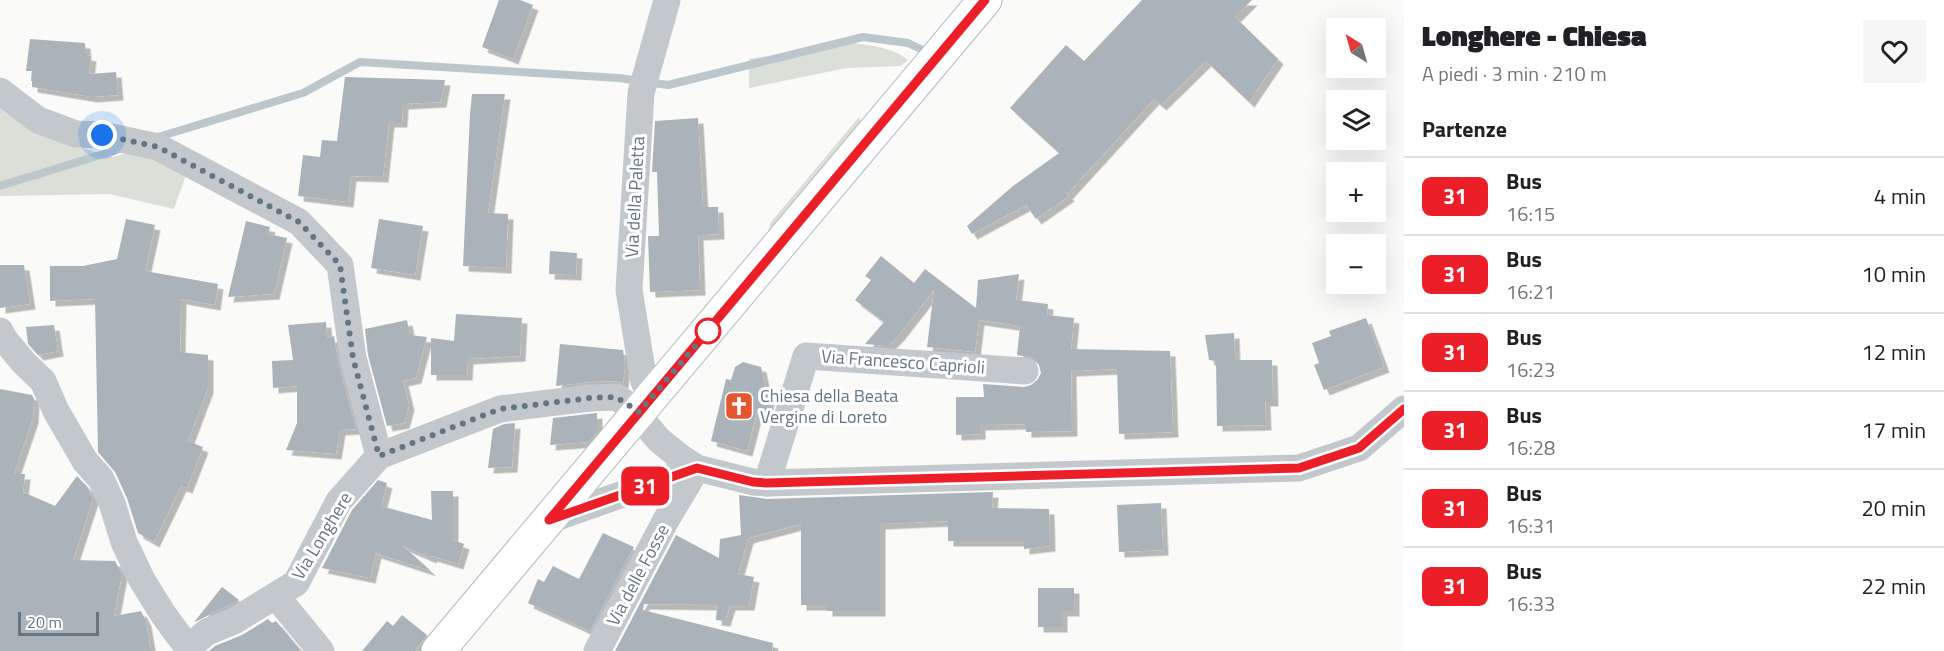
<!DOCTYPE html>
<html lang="it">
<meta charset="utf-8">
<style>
:root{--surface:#fff;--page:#f6f6f6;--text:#202124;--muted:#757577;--line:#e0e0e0}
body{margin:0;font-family:"Titillium Web",sans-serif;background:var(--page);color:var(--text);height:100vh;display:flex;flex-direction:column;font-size:22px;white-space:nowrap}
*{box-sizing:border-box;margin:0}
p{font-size:20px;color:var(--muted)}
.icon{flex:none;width:33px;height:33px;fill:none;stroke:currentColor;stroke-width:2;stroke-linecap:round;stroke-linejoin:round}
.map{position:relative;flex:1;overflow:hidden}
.side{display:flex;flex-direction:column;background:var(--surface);width:540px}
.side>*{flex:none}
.badge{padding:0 12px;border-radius:9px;font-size:21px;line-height:39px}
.needle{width:39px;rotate:323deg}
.fabs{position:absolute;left:1326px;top:18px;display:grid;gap:12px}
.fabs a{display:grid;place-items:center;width:60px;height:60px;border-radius:0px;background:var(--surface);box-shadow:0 6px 24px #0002;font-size:30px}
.scale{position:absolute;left:18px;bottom:15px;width:81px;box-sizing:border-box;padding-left:6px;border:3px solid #657683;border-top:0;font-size:16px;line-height:21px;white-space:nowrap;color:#657683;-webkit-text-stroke:4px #fff;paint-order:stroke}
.you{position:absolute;width:30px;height:30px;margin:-15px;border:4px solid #fff;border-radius:50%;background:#1a73e8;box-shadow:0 0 0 9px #1a73e833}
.map>.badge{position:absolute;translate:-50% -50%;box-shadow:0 0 0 3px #fff}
h2{padding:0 18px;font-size:22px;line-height:54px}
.round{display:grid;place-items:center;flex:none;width:63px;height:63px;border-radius:0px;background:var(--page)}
.headline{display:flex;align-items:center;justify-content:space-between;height:102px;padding:0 18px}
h1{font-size:28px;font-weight:800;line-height:45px}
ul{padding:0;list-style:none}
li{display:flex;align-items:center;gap:18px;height:78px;padding:0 18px;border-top:2px solid var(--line)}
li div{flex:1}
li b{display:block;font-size:22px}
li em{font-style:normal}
li .badge{min-width:66px;font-weight:700;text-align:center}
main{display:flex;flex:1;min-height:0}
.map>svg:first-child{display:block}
.green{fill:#dadfd7}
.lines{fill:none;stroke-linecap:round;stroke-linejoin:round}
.stream{stroke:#bbc7cb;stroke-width:8}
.building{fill:#aab3b9;filter:url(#shadow)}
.secondary-casing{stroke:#b3babf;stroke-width:35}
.street{stroke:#c3c8cc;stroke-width:27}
.secondary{stroke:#fff;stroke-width:33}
.line-casing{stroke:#fff;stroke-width:14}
.line{stroke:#ec1f29;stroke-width:9}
.walk{stroke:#657683;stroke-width:6;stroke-dasharray:0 10.8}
.stop-dot{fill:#fff;stroke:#ec1f29;stroke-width:3}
.labels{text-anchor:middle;stroke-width:6;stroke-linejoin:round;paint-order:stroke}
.street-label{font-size:18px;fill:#657683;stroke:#fff}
.poi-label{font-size:18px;fill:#657683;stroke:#fff;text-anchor:start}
</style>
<main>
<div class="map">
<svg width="1404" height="651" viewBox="0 0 1404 651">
<defs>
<filter id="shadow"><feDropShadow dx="5.5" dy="5.5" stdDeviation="0" flood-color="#0004"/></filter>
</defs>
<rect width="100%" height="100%" fill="#fafaf8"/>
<g class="green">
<path d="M 853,43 C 873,46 892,47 908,60 L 901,66 L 847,68 L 749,88 L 749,59 Z"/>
<path d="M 0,104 L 71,145 L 113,157 L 135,151 L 187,172 L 174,209 L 109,194 L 0,196 Z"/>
<path d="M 859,117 L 863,127 L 763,246 L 771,222 Z"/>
</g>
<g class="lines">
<g class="stream">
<path d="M 155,138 L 303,93 L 360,62 L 619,78 L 668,85 L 863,37 L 908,43 L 925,51"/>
<path d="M 0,186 L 123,148"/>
</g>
</g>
<g class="building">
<path d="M 499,0 L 520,0 L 533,5 L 513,59 L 482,47 Z"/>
<path d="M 1142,0 L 1252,0 L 1235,17 L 1278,59 L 1249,102 L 1206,61 L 1161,105 L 1154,99 L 1067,194 L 1069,196 L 1036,219 L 1026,205 L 972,234 L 967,226 L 1013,186 L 1059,153 L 1010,108 L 1066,45 L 1084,61 Z"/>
<path d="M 30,39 L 85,43 L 86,55 L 91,56 L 89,74 L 116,72 L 118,95 L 92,97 L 32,87 L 32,81 L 31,81 L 32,71 L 26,71 Z"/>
<path d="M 345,77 L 445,80 L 441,102 L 403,104 L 402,122 L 389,122 L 383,177 L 351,176 L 348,202 L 298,196 L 303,155 L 320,157 L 322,140 L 337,141 Z"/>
<path d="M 472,94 L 505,94 L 488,213 L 508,214 L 506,268 L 463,266 L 470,114 Z"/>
<path d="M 698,118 L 703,207 L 718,207 L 719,234 L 698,235 L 700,290 L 650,292 L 648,236 L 659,236 L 657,172 L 652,172 L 655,121 Z"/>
<path d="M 126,219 L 155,225 L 145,271 L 218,284 L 215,305 L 181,299 L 180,352 L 208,355 L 208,388 L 188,441 L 203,447 L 187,488 L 181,486 L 154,542 L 138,533 L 127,498 L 115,472 L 98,452 L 95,299 L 50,301 L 50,266 L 83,266 L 117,259 Z"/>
<path d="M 379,219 L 423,226 L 415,275 L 371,268 Z"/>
<path d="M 246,221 L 270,227 L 268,234 L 287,238 L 274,294 L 228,297 Z"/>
<path d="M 550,251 L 577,253 L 576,275 L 549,274 Z"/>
<path d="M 881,256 L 914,283 L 925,269 L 976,308 L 978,280 L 1019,274 L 1016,300 L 1048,304 L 1047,315 L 1074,318 L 1071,349 L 1170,351 L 1173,432 L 1119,434 L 1117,369 L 1071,371 L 1072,431 L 1026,432 L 1026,424 L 980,425 L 980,434 L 956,435 L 956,397 L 984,397 L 983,384 L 1024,387 L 1031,385 L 1038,379 L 1041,373 L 1039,365 L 1033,358 L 1017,355 L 1020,326 L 979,320 L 975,352 L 927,347 L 934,290 L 899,335 L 888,346 L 865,344 L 884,322 L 855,300 L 871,280 L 865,276 Z"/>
<path d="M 0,265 L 24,265 L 30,304 L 0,308 Z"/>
<path d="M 456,314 L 522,318 L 520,356 L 468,359 L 467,375 L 431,375 L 431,338 L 454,341 Z"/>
<path d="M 1366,318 L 1384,367 L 1324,390 L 1314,365 L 1319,363 L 1312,343 L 1331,336 L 1329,331 Z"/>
<path d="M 407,320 L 410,335 L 427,337 L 416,378 L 403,381 L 409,405 L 404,423 L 387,426 L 368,355 L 365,329 Z"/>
<path d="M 326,322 L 327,338 L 334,336 L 338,362 L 356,429 L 340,430 L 336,454 L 286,450 L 297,423 L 297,386 L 273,388 L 272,361 L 293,360 L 288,325 Z"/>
<path d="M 54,325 L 58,351 L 38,355 L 28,344 L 26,327 Z"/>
<path d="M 1234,333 L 1235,360 L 1272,360 L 1273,401 L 1265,401 L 1266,425 L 1217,426 L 1216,361 L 1209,360 L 1205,335 Z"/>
<path d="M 560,344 L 623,350 L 625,365 L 623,383 L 615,381 L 589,382 L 556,386 Z"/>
<path d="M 743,362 L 761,367 L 765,386 L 771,388 L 766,415 L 757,412 L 747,451 L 711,441 L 726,379 L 731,380 L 735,367 Z"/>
<path d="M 0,389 L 32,395 L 34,399 L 33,418 L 14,474 L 25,474 L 23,492 L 55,506 L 77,476 L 88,488 L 93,499 L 73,560 L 115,561 L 122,574 L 114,616 L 141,611 L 146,621 L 151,651 L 0,651 Z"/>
<path d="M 597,413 L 597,432 L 589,442 L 550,445 L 553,418 Z"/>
<path d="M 515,423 L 512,467 L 488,468 L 493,429 L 504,424 Z"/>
<path d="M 378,480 L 387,483 L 381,506 L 432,520 L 431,491 L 453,491 L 453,540 L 464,544 L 458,564 L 432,556 L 431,558 L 403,546 L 431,571 L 376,553 L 370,578 L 322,568 L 352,510 Z"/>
<path d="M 993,492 L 992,508 L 1049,509 L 1050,546 L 1024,549 L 1024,541 L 948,541 L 948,521 L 880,524 L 880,611 L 827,611 L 827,605 L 801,605 L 801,524 L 748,538 L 738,574 L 754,577 L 749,605 L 730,605 L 725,621 L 716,620 L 717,605 L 644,604 L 643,610 L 773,643 L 772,651 L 615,651 L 676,535 L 719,558 L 720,539 L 741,535 L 739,495 L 767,499 Z"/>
<path d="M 1161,503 L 1163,550 L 1119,552 L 1117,505 Z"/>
<path d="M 603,533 L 634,547 L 590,631 L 528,603 L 538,579 L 544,582 L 553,566 L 579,579 Z"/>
<path d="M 222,587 L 239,600 L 195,622 L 195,621 Z"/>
<path d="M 1038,588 L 1074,588 L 1074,611 L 1062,611 L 1062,627 L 1038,627 Z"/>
<path d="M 402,615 L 427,635 L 415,651 L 362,651 L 387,621 L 393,626 Z"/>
<path d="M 268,619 L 272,623 L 276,621 L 301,651 L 209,651 L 215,646 L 242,635 Z"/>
</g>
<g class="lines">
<g class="secondary-casing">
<path id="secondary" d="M 438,651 L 985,0"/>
</g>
<g class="street">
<path d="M 0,91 L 38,120 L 76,134 L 102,135 L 158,147 L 299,222 L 340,265 L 353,358 L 379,456"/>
<path d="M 0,331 L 4,339 L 24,363 L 43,381 L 56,411 L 85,461 L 101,479 L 112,503 L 124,542 L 142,580 L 163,614 L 188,648 L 207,632 L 234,621 L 296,583 L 339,501 L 379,456 L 500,409 L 590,398 L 616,397 L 639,412 L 647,426 L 659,440 L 680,457 L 697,468 L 753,482 L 767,483 L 1299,468 L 1359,448 L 1404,409"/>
<path d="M 655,392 L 644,382 L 629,290 L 641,93 L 667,0"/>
<path d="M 767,483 L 806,356 L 1025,371"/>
<path d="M 549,520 L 697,468"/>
<path d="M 276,596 L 321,651"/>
<path d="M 597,651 L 666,520 L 697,468"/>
</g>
<use href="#secondary" class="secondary"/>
</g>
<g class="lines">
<g class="line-casing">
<path id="line" d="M 985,0 L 549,520 L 697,468 L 753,482 L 766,483 L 1299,468 L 1359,448 L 1404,409"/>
</g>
<use href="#line" class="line"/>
<path class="walk" d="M 102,135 L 158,147 L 299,222 L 340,265 L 353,358 L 379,456 L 500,409 L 590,398 L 616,397 L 639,412 L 709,330 L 708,331"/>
</g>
<defs>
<g id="church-square" transform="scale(1.5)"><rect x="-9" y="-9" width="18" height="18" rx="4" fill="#e4572e" stroke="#fff"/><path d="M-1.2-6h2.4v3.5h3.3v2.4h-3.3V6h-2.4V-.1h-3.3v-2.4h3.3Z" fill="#fff"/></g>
</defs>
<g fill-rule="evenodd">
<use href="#church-square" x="739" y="406"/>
</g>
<circle class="stop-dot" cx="708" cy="331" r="12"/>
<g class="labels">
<g class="street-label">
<text transform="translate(635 197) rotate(-87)" y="6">Via della Paletta</text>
<text transform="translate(903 362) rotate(4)" y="6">Via Francesco Caprioli</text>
<text transform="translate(322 536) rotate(-59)" y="6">Via Longhere</text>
<text transform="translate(638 575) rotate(-62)" y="6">Via delle Fosse</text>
</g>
<g class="poi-label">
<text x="760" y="402">Chiesa della Beata<tspan x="760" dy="21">Vergine di Loreto</tspan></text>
</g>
</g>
</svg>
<div class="fabs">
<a><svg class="needle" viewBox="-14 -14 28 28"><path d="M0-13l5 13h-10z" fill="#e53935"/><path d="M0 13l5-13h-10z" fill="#757577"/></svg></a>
<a><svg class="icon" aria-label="layers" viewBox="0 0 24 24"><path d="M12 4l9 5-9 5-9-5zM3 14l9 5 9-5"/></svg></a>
<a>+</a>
<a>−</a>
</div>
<div class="scale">20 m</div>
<div class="you" style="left:102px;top:135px"></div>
<b class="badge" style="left:645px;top:486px;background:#ec1f29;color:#fff">31</b>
</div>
<section class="side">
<div class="headline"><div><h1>Longhere - Chiesa</h1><p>A piedi · 3 min · 210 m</p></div><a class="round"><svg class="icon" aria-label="heart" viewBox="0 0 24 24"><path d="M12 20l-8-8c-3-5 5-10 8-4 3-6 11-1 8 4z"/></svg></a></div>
<h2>Partenze</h2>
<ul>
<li><span class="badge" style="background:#ec1f29;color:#fff">31</span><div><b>Bus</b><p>16:15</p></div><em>4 min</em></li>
<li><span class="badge" style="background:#ec1f29;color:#fff">31</span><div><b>Bus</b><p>16:21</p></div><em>10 min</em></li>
<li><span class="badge" style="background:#ec1f29;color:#fff">31</span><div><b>Bus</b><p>16:23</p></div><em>12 min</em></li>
<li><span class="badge" style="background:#ec1f29;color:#fff">31</span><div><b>Bus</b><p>16:28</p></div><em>17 min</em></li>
<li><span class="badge" style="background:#ec1f29;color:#fff">31</span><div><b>Bus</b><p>16:31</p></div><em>20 min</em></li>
<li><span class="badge" style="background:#ec1f29;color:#fff">31</span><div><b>Bus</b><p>16:33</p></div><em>22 min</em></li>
</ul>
</section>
</main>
